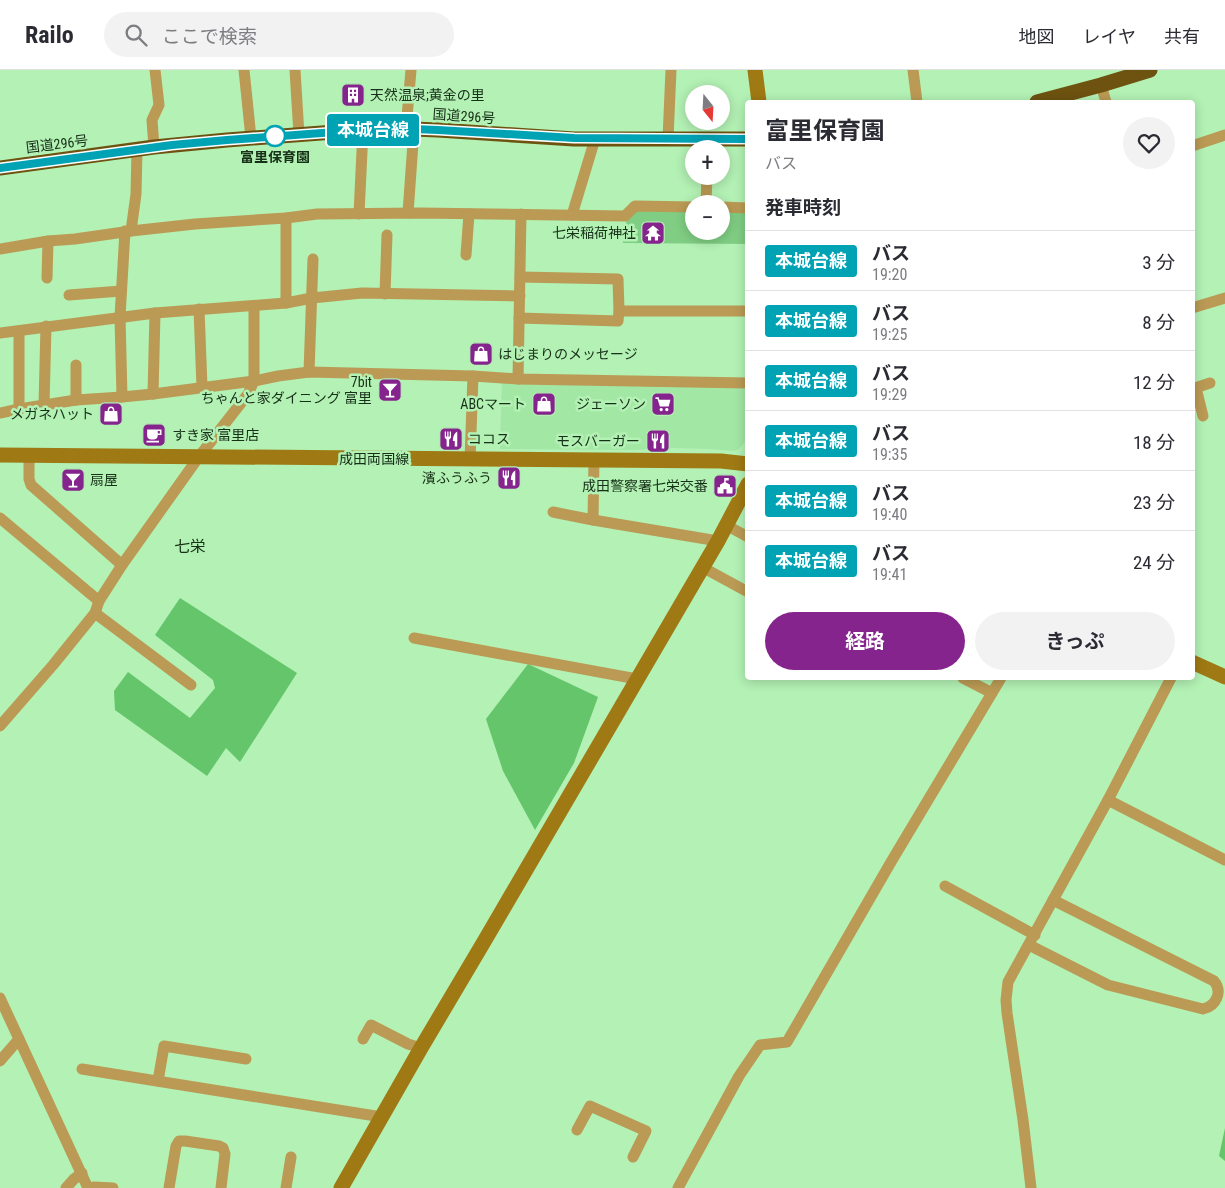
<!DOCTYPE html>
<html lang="ja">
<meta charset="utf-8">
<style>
:root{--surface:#fff;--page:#f2f2f3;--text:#2b2b33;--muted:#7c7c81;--line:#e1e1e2;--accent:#86248d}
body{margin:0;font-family:"Roboto Condensed","Noto Sans JP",sans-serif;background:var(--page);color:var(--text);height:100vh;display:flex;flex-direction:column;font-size:19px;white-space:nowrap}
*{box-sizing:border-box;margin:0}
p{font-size:16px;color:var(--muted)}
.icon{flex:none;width:28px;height:28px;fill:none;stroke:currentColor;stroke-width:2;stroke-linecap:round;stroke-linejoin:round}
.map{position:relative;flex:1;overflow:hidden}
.panel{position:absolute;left:745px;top:30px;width:450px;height:580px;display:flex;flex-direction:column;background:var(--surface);border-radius:5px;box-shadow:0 2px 12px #0003}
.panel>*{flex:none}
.badge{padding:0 10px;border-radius:4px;font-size:18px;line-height:32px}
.needle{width:32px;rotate:162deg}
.controls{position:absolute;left:685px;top:15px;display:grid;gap:10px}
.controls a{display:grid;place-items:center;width:45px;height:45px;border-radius:50%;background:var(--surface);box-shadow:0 2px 12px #0003;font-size:25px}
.map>.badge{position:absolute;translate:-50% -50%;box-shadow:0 0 0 2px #fff}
h2{padding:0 20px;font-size:19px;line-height:45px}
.round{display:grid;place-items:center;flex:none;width:52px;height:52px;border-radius:26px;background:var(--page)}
.head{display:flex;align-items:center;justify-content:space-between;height:85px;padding:0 20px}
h1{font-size:24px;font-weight:700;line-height:38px}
.button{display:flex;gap:10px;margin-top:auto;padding:10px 20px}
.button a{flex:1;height:58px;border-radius:30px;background:var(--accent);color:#fff;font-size:20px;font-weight:700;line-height:58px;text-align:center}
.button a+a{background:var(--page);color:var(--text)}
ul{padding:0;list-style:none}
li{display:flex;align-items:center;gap:15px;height:60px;padding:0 20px;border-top:1px solid var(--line)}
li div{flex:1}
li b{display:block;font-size:19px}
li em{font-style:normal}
li .badge{min-width:55px;font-weight:700;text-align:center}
header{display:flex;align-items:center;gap:30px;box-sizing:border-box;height:70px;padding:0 25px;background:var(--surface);border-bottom:1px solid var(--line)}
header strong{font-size:24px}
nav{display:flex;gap:28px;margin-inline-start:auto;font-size:18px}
.search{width:350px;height:45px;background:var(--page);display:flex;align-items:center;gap:12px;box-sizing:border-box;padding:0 18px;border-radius:28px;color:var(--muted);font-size:19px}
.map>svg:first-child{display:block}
.built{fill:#a2e7a4}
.green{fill:#80ce83}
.forest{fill:#64c56b}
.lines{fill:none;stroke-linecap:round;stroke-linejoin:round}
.street{stroke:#ba9a54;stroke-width:11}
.secondary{stroke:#9f7913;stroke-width:15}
.highway{stroke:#6d5210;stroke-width:15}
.line-casing{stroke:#fff;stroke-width:11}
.line{stroke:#00a3b4;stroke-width:8}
.stop-dot{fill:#fff;stroke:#00a3b4;stroke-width:2.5}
.labels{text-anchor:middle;stroke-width:5;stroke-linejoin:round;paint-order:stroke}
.poi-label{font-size:14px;fill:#173018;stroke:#b3f1b4;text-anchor:end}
.street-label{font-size:14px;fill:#173018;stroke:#b3f1b4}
.stop-label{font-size:14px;font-weight:bold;fill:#173018;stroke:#b3f1b4}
.quarter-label{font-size:16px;fill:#173018;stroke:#b3f1b4}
</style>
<header>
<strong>Railo</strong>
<div class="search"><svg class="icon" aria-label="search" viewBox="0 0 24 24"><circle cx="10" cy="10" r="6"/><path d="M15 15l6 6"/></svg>ここで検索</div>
<nav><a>地図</a><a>レイヤ</a><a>共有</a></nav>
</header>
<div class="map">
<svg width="1225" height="1118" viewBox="0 0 1225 1118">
<rect width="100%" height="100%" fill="#b3f1b4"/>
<path class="built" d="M 502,311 L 747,316 L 747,369 L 739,379 L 734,381 L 710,379 L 672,378 L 636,380 L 500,379 Z"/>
<path class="green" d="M 636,139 L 694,140 L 694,161 L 721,161 L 721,140 L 747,141 L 747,174 L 623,173 L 626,152 Z"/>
<g class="forest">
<path d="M 180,528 L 297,603 L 240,692 L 226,678 L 207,706 L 115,640 L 114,621 L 128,602 L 190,648 L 215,618 L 213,610 L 155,565 Z"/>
<path d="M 528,594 L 598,627 L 574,693 L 535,760 L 503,701 L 486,649 Z"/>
<path d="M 1225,1058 L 1225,1091 L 1219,1086 Z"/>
</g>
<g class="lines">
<g class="street">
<path d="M 244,0 L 251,68"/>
<path d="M 295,0 L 299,65"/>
<path d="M 913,0 L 917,32"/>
<path d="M 1101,15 L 1106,32"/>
<path d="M 406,59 L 411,0"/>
<path d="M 668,69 L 671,0"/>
<path d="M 1192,76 L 1225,65"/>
<path d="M 154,77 L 152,50 L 159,35 L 155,0"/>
<path d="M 706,134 L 707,106"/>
<path d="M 721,137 L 748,138"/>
<path d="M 408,143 L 414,59"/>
<path d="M 359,144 L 363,60"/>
<path d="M 572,145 L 595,69"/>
<path d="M 286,148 L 286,233"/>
<path d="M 131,161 L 136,124 L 137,80"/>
<path d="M 0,179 L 48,171 L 75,169 L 131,161 L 195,154 L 286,148 L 317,144 L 420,143 L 625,146 L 635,136 L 694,137"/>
<path d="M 466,185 L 469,144"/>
<path d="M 47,208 L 48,171"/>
<path d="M 385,224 L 387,165"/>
<path d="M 69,225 L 121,221"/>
<path d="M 1192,238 L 1225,228"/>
<path d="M 199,239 L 202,317"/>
<path d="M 619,241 L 748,241"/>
<path d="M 519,248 L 618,251 L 619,241 L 618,209 L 520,207"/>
<path d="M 0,263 L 155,243 L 286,233 L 312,228 L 362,223 L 520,226"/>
<path d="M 309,302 L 313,189"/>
<path d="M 518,309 L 521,144"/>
<path d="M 1196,318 L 1203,346"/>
<path d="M 1192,319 L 1210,313"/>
<path d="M 153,324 L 155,243"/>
<path d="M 122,327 L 120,247 L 125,161"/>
<path d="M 76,330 L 76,295"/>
<path d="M 44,335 L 46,256"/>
<path d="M 19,339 L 19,261"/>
<path d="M 0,343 L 19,339 L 76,330 L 122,327 L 153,324 L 254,311 L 278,306 L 309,302 L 473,306 L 518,309 L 748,313"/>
<path d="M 29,386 L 29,409 L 31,415 L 122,495"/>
<path d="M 470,390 L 473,306"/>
<path d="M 553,442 L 593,450 L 718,471"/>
<path d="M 0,448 L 99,531"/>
<path d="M 593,450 L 594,390"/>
<path d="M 726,455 L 748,467"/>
<path d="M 702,497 L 748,522"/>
<path d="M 95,543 L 191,615"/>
<path d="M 414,568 L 637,609"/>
<path d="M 963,608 L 992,623"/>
<path d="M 0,656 L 53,595 L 95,543 L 99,531 L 122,495 L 198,388 L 248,324 L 254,311 L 254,236"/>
<path d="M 1108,730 L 1225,790"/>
<path d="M 945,816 L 1035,865"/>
<path d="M 1029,875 L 1108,915 L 1203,939 C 1216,936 1223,922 1214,911 L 1053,830"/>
<path d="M 0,928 L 88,1118"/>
<path d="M 363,969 L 371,955 L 408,974 L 421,978"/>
<path d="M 0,991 L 19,969"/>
<path d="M 82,999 L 382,1047"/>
<path d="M 158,1011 L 164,976 L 246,989"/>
<path d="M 577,1060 L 590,1036 L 646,1061 L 633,1087"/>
<path d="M 66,1118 L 74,1109 L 82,1103"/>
<path d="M 90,1118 L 94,1117 L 113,1118"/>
<path d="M 169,1118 L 176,1076 L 179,1071 L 185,1071 L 219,1076 L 223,1078 L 225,1084 L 221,1118"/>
<path d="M 286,1118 L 291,1087"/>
<path d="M 678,1118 L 739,1006 L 760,975 L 787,972 L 891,792 L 1001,608"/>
<path d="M 1031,1118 L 1023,1050 L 1007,943 L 1006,930 L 1008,912 L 1108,730 L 1171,608"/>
</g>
<g class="secondary">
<path d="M 755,0 L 759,32"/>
<path d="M 0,385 L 721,391 L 748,394"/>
<path d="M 1192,592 L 1225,607"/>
<path d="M 341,1118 L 421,978 L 485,870 L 718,471 L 748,414"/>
</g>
<g class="highway">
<path d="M 1037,32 L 1101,15 L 1150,0"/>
<path d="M 0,98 L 154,77 L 227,70 L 389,58 L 438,60 L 574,69 L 748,69"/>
</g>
</g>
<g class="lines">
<g class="line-casing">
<path id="line" d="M 0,98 L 172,75 L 227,70 L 390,58 L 438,60 L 574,68 L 748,69"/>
</g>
<use href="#line" class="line"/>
</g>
<defs>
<g id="building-square" transform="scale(1.25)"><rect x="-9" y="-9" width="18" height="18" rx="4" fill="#86248d" stroke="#b3f1b4"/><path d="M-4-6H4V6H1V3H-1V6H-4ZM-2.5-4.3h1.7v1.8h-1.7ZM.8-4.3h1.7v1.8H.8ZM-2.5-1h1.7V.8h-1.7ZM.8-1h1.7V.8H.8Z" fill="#fff"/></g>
<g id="temple-square" transform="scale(1.25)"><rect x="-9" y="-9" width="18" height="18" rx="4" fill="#86248d" stroke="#b3f1b4"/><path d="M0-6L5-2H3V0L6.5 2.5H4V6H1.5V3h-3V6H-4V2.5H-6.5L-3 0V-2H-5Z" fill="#fff"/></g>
<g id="shop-square" transform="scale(1.25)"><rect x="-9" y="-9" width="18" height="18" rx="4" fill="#86248d" stroke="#b3f1b4"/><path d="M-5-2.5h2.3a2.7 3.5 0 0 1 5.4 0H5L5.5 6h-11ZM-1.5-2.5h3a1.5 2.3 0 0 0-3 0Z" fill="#fff"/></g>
<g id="bar-square" transform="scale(1.25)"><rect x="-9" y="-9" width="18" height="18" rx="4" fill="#86248d" stroke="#b3f1b4"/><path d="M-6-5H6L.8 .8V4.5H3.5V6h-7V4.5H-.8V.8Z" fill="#fff"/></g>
<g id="supermarket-square" transform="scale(1.25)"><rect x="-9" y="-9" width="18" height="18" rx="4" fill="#86248d" stroke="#b3f1b4"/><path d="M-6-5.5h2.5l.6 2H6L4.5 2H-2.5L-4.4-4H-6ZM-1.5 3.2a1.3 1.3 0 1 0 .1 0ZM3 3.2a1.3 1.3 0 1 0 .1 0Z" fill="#fff"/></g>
<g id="cafe-square" transform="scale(1.25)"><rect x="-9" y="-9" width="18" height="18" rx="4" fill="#86248d" stroke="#b3f1b4"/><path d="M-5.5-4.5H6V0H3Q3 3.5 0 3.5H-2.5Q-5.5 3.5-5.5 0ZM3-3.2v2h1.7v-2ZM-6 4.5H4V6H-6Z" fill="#fff"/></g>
<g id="restaurant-square" transform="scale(1.25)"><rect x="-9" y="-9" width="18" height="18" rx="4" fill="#86248d" stroke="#b3f1b4"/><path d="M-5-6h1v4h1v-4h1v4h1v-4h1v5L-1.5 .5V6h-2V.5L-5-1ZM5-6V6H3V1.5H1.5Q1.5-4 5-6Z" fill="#fff"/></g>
<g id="civic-square" transform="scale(1.25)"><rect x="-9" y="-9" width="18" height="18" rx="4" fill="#86248d" stroke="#b3f1b4"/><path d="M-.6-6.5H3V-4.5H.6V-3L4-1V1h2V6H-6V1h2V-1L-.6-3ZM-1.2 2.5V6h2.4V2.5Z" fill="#fff"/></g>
</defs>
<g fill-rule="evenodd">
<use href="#building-square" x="353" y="25"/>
<use href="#temple-square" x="653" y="163"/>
<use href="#shop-square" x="481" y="284"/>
<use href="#bar-square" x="390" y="320"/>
<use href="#shop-square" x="544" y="334"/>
<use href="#supermarket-square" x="663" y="334"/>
<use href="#shop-square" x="111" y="344"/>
<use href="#cafe-square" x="154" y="365"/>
<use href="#restaurant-square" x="451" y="369"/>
<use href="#restaurant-square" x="658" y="371"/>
<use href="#restaurant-square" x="509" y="408"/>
<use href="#bar-square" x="73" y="410"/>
<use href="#civic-square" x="725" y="416"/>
</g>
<circle class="stop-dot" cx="275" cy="66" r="10"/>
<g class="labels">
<g class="poi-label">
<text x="370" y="30" text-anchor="start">天然温泉;黄金の里</text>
<text x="636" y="168">七栄稲荷神社</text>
<text x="498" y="289" text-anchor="start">はじまりのメッセージ</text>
<text x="372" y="317">7bit<tspan x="372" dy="16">ちゃんと家ダイニング 富里</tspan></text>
<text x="526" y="339">ABCマート</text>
<text x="646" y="339">ジェーソン</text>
<text x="94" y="349">メガネハット</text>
<text x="172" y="370" text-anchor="start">すき家 富里店</text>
<text x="468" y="374" text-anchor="start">ココス</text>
<text x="640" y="376">モスバーガー</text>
<text x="492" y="413">濱ふうふう</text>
<text x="90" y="415" text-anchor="start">扇屋</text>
<text x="708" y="421">成田警察署七栄交番</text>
</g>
<g class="street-label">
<text transform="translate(464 46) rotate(4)" y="5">国道296号</text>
<text transform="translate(57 74) rotate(-7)" y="5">国道296号</text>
<text x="374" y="394">成田両国線</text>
</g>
<g class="stop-label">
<text x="275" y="92">富里保育園</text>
</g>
<g class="quarter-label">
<text x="190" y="482">七栄</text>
</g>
</g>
</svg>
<div class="controls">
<a><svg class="needle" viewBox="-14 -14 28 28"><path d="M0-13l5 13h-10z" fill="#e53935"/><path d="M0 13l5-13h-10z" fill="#7c7c81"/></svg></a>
<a>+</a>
<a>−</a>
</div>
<b class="badge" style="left:373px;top:60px;background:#00a3b4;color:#fff">本城台線</b>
<section class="panel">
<div class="head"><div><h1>富里保育園</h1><p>バス</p></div><a class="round"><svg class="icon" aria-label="heart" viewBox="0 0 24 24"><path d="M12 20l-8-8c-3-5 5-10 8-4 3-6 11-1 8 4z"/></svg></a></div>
<h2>発車時刻</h2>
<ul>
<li><span class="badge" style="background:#00a3b4;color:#fff">本城台線</span><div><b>バス</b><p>19:20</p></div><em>3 分</em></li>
<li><span class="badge" style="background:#00a3b4;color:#fff">本城台線</span><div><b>バス</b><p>19:25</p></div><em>8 分</em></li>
<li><span class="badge" style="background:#00a3b4;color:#fff">本城台線</span><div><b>バス</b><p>19:29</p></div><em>12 分</em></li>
<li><span class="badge" style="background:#00a3b4;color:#fff">本城台線</span><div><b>バス</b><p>19:35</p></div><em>18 分</em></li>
<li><span class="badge" style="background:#00a3b4;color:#fff">本城台線</span><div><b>バス</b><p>19:40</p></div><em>23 分</em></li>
<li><span class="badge" style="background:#00a3b4;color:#fff">本城台線</span><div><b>バス</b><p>19:41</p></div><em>24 分</em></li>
</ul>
<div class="button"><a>経路</a><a>きっぷ</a></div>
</section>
</div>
